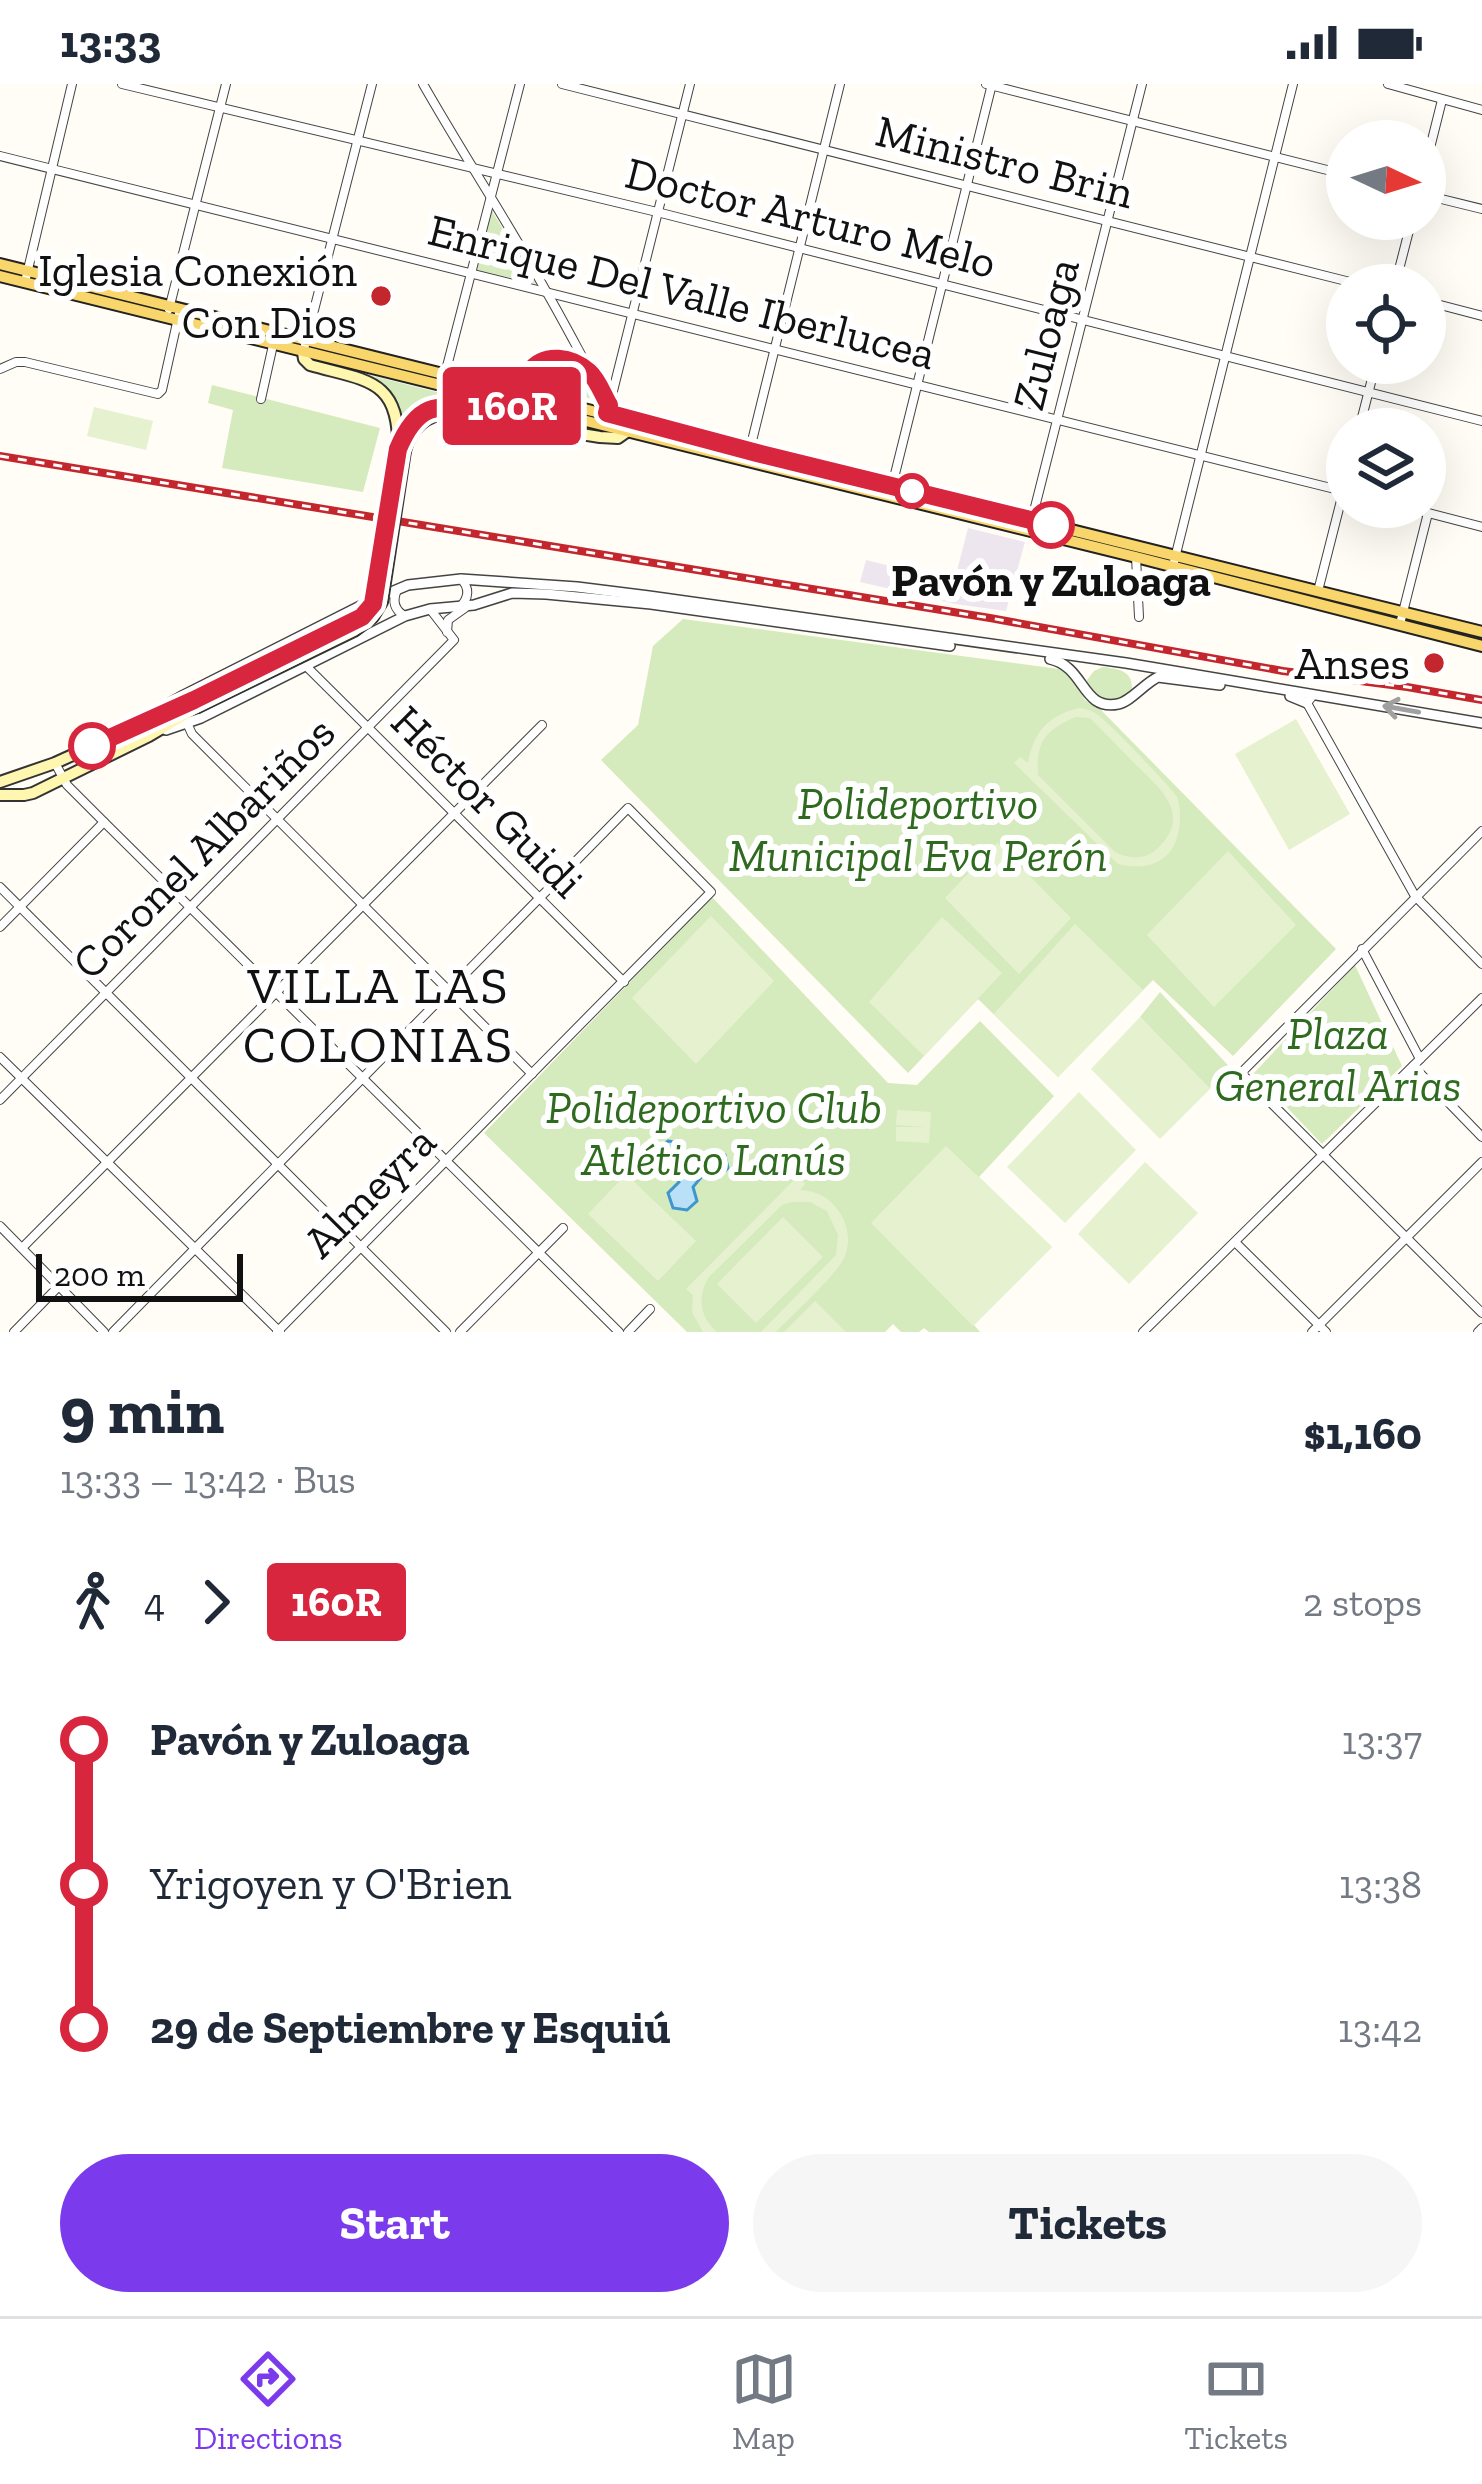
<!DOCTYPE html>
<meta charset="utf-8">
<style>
:root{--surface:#fff;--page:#f6f6f7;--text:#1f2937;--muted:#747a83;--line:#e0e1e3;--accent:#7c3aed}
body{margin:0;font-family:"Zilla Slab",serif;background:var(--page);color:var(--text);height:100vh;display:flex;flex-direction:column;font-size:45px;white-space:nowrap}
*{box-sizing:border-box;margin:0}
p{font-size:39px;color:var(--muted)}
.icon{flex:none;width:66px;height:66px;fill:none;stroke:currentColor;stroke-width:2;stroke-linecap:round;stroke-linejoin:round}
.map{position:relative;height:1248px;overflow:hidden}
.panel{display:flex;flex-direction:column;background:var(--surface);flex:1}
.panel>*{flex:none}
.badge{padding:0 24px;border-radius:9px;font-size:42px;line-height:78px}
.needle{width:78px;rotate:94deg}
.fabs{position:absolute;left:1326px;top:36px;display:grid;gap:24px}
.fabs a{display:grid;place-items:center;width:120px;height:120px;border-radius:50%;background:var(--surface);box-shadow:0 12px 48px #0002;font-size:60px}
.scale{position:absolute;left:36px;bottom:30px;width:207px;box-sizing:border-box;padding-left:12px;border:6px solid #111;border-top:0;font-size:33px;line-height:42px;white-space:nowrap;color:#111;-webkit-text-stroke:9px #fff;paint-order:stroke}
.map>.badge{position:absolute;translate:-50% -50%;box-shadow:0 0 0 6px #fff}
.legs{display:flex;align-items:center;gap:18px;height:132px;padding:0 60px;font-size:39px}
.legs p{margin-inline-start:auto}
.summary{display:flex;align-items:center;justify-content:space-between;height:204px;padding:0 60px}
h1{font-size:66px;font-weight:700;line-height:90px}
.primary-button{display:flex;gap:24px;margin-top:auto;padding:24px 60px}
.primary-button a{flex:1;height:138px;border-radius:72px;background:var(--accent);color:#fff;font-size:48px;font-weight:700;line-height:138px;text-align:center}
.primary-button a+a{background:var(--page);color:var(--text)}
ul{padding:0 60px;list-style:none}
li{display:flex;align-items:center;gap:42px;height:144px;font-size:45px}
li i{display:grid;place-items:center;width:18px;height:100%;margin:0 15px;background:currentColor}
li i::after{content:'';width:30px;height:30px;margin:-15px;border:9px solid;border-radius:50%;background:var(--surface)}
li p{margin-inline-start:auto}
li:first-child i{background:linear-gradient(#0000 50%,currentColor 0)}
li:last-child i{background:linear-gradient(currentColor 50%,#0000 0)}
.status{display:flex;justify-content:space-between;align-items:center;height:84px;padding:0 60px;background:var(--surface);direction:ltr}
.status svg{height:33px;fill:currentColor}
.dock{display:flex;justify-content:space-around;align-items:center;height:168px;border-top:3px solid var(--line);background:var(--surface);font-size:33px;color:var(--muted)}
.dock a{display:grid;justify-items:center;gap:6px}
.dock .current{color:var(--accent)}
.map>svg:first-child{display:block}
.industrial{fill:#eee6ef}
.green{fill:#d5ebbd}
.pitch{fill:#e6f2cf;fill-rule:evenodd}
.water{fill:#b9e0f7;stroke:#3f96cf;stroke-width:3}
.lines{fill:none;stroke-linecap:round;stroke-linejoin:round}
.minor-casing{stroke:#444;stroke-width:10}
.tertiary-casing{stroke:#444;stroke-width:12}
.secondary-casing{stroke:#333;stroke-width:14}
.primary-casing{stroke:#222;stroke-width:14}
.minor{stroke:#fff;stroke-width:8}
.tertiary{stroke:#fff;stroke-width:9}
.secondary{stroke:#fff6b0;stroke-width:10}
.primary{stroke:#f9d66b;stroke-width:10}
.rail-casing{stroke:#c4262e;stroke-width:8}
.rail{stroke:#fff;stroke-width:3;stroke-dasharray:9;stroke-linecap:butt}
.secondary-bridge-casing{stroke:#333;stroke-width:14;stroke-linecap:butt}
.secondary-bridge{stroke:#fff6b0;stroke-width:10}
.oneway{stroke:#a0a0a0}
.line-1-casing{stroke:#fff;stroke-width:27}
.line-1{stroke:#d7263d;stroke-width:18}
.poi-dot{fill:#c4262e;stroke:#fff;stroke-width:4.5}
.stop-1-dot{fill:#fff;stroke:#d7263d;stroke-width:6}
.labels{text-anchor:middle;stroke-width:12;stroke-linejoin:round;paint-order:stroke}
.street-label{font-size:45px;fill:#111;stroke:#fff}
.poi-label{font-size:45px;fill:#111;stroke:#fff;text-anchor:end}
.stop-label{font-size:45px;font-weight:bold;fill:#111;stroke:#fff}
.park-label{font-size:45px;font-style:italic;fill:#2f6b1f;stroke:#fff}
.quarter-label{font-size:51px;letter-spacing:3px;fill:#111;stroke:#fff}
</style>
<div class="status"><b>13:33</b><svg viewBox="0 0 49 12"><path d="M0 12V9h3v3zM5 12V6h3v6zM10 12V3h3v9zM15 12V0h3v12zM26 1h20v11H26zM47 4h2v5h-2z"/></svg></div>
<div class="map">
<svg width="1482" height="1248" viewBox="0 0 1482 1248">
<rect width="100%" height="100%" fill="#fffdf5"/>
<path class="industrial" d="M 968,444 L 1025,458 L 1006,527 L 955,520 L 860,498 L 866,476 L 954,498 Z"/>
<g class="green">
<path d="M 492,127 L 536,200 L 477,186 Z"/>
<path d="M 557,282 L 589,295 L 599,313 L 597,316 L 534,301 L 541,288 Z"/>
<path d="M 337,283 L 496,323 L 440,316 L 416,325 L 402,337 C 389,297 374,296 337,283 Z"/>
<path d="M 212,301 L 380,344 L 363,408 L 222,384 L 233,326 L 208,319 Z"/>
<path d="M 683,535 L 1059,585 L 1069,590 L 1085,616 L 1100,625 L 1336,865 L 1233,972 L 1153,896 L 1058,993 L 978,915 L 908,989 L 601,676 L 638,641 L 653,562 Z"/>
<path d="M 1103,583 C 1118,585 1132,586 1132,604 L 1122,615 L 1110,616 L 1094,613 L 1089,605 L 1087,596 L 1094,587 Z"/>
<path d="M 712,813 L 888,999 L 917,1001 L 980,937 L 1054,1012 L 979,1093 L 1052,1163 L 974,1241 L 980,1248 L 929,1248 L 924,1244 L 919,1248 L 901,1248 L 893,1240 L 885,1248 L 687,1248 L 484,1049 Z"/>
<path d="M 1355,881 L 1402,982 L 1322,1060 L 1254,989 Z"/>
<path d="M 1160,908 L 1263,1019 L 1210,1005 L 1140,933 Z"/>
</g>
<g class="pitch">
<path d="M 94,323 L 153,337 L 146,366 L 87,352 Z"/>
<path d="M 1080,624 C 1088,626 1091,626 1098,631 C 1108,638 1171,703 1177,713 C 1179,718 1180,727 1180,732 C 1180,772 1156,789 1118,780 L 1014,679 L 1020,673 L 1028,679 C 1034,648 1048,631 1080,624 ZM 1075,633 L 1090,634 C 1104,648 1118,662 1131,676 C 1156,701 1194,728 1159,763 C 1147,776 1130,776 1115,768 L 1038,691 C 1036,657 1045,647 1075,633 Z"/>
<path d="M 1296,635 L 1350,730 L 1289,766 L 1235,670 Z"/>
<path d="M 997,759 L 1071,834 L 1019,890 L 945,814 Z"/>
<path d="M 1228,767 L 1296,841 L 1214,923 L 1147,851 Z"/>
<path d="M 711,832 L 774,897 L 696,980 L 632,914 Z"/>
<path d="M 942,833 L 1002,889 L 924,972 L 869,918 Z"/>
<path d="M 1075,840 L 1143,906 L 1058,993 L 994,930 Z"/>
<path d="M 1140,933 L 1210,1005 L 1160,1055 L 1091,985 Z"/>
<path d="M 1079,1008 L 1136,1066 L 1065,1139 L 1007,1083 Z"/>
<path d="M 897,1026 L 931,1028 L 929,1059 L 896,1057 L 896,1043 L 927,1043 L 896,1041 Z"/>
<path d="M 946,1062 L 1052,1163 L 973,1242 L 871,1139 Z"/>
<path d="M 1145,1078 L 1198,1129 L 1129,1200 L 1078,1150 Z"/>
<path d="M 626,1090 L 696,1157 L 658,1197 L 588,1130 Z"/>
<path d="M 798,1092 L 805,1100 L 800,1106 C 818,1107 830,1114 840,1129 C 849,1143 851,1161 843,1176 C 831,1196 794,1229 776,1248 L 761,1248 L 836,1171 L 838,1151 L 827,1127 L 810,1118 L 791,1118 L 782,1121 L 708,1194 C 697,1214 700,1233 717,1248 L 703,1248 L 692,1228 L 693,1211 L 686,1205 Z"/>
<path d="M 783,1133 L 823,1173 L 756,1239 L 717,1200 Z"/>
<path d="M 815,1217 L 846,1248 L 784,1248 Z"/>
</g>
<path class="water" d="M 668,1057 L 681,1059 L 686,1073 L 699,1077 L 709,1067 L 725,1071 L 728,1084 L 718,1094 L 703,1091 L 693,1103 L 697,1117 L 687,1126 L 673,1124 L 668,1109 L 679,1098 L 674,1084 L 660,1080 L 657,1066 Z"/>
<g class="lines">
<g class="minor-casing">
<g id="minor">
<path d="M 122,0 L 657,128 L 1482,337"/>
<path d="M 423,0 C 463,70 507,137 546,207 C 568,245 587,283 609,321"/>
<path d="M 562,0 L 1362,201"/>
<path d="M 986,0 L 1347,91"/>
<path d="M 1388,0 L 1482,26"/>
<path d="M 0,72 L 1347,408"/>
<path d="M 1425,84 L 1442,16"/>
<path d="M 1425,111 L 1482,125"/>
<path d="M 25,198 L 72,0"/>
<path d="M 1395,201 L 1412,135"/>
<path d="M 1425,217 L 1482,232"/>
<path d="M 169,225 L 226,0"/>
<path d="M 303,269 L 372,0"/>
<path d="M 0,285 L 16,278 L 25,278 L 158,310 L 162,306 L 180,225"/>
<path d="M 445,290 L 520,0"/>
<path d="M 261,315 L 273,261"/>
<path d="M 610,319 L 690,0"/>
<path d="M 1359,345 L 1376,279"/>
<path d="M 750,365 L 840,0"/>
<path d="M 891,406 L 992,0"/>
<path d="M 1405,423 L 1482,443"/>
<path d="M 1031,439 L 1142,0"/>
<path d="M 1136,473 L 1139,533"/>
<path d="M 1173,482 L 1293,0"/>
<path d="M 397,506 C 392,517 394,526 405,532"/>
<path d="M 1318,507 L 1347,393"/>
<path d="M 460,523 C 469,514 470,504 461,495"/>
<path d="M 1400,540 L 1428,429"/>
<path d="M 447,548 L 448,536 L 465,524"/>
<path d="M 306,582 L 624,898"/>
<path d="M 1311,614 L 1307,619 L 1415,812 L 1482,880"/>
<path d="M 187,639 L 192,650 L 532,990"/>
<path d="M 55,679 L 67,701 L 104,738 L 619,1248"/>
<path d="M 1482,747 L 1241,989 L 1482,1229"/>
<path d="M 0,803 L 446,1248"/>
<path d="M 0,843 L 104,738"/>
<path d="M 1362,865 L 1420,975"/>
<path d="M 0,973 L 280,1248"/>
<path d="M 1413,982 L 1482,1053"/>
<path d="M 0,1016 L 454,556 L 430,525"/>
<path d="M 0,1142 L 104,1248"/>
<path d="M 1235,1158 L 1326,1248"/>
<path d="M 22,1164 L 542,641"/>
<path d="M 14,1248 L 59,1202"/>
<path d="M 113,1248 L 628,724 L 711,808 L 277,1248"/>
<path d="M 460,1248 L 563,1144"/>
<path d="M 628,1248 L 650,1225"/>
<path d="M 1143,1248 L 1482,914"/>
<path d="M 1312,1248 L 1482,1078"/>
<path d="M 1478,1248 L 1482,1244"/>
</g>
</g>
<g class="tertiary-casing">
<g id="tertiary">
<path d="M 1050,575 C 1086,583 1081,627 1118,620 C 1130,618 1145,599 1158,593 L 1220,601"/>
<path d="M 1290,612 L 1307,619"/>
<path d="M 144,634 L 184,611 L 370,517 L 408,501 L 461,495 L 577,503 L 649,512 L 1126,579 L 1482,639"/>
<path d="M 166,646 L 201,634 L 405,532 L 430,525 L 474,521 L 512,509 L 546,510 L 651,520 L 950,562"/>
</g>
</g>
<g class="secondary-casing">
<g id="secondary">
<path d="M 303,269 L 304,275 L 310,281 C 366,297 400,294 398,365"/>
<path d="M 440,322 L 462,322 L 500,329 L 506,328 L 513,320"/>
<path d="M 405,367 C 411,344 425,331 449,329 L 600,353 L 618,354 L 628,347"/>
<path d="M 0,698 L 55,679 L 194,616"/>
<path d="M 0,711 L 24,711 L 33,709 L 149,652 L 196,624"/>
</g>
</g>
<g class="primary-casing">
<g id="primary">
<path d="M 0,180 L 1482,548"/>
<path d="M 0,192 L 1136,473 L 1482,562"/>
<path d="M 516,311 C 538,270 549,267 591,289"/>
</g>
</g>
<use href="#minor" class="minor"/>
<use href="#tertiary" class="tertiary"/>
<use href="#secondary" class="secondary"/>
<use href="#primary" class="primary"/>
<g class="rail-casing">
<path id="rail" d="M 0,372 L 990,534 L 1283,587 L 1407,603 L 1482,616"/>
</g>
<use href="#rail" class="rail"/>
<g class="secondary-bridge-casing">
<g id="secondary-bridge">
<path d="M 194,616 L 352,539 L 369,526 L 375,509 L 398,365"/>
<path d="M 196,624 L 354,547 L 373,533 L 382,518 L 405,367"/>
</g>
</g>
<use href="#secondary-bridge" class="secondary-bridge"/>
</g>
<defs><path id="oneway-shaft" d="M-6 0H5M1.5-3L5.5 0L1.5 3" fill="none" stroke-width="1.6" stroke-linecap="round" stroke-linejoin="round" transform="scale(3)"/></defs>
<use class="oneway" href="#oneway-shaft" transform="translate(1401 625) rotate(-170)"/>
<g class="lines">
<g class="line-1-casing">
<path id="line-1" d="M 92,662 L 194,616 L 362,533 L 373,520 L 398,365 C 425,300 455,331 506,328 C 517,317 520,300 530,287 C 545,268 572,273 589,288 C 598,296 603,311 609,321 L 607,329 L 757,369 L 1051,441"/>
</g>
<use href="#line-1" class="line-1"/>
</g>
<g class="poi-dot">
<circle cx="381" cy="212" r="12"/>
<circle cx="1434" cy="579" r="12"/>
</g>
<g class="stop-1-dot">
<circle cx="912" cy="407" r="15"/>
<circle cx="1051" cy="441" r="21"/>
<circle cx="92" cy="662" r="21"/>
</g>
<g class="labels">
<g class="street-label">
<text transform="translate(1005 77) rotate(14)" y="16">Ministro Brin</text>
<text transform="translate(811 133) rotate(14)" y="16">Doctor Arturo Melo</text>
<text transform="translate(682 207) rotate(14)" y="16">Enrique Del Valle Iberlucea</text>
<text transform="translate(1045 250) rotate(-76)" y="16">Zuloaga</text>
<text transform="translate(488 717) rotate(45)" y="16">Héctor Guidi</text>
<text transform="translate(203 763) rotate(-45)" y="16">Coronel Albariños</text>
<text transform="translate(369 1107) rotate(-45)" y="16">Almeyra</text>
</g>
<g class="poi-label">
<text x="357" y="202">Iglesia Conexión<tspan x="357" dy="52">Con Dios</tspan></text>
<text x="1410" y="595">Anses</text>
</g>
<g class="stop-label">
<text x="1051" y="512">Pavón y Zuloaga</text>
</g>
<g class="park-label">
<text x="918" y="735">Polideportivo<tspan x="918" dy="52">Municipal Eva Perón</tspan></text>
<text x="1338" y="965">Plaza<tspan x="1338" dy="52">General Arias</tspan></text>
<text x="714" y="1039">Polideportivo Club<tspan x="714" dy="52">Atlético Lanús</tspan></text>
</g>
<g class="quarter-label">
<text x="379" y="919">VILLA LAS<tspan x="379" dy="59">COLONIAS</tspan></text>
</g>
</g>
</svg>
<div class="fabs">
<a><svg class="needle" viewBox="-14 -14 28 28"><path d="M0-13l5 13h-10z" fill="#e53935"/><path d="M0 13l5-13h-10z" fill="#747a83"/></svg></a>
<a><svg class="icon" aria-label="locate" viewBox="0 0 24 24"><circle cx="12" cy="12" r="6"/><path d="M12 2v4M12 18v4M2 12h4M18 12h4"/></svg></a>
<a><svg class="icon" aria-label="layers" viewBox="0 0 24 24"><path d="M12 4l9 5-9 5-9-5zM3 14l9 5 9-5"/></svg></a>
</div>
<div class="scale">200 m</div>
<b class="badge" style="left:512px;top:322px;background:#d7263d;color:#fff">160R</b>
</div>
<section class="panel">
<div class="summary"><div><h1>9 min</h1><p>13:33 – 13:42 · Bus</p></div><b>$1,160</b></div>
<div class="legs"><svg class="icon" aria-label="walk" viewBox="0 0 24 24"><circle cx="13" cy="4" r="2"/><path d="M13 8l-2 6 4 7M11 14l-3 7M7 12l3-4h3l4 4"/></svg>4<svg class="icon" aria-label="forward" viewBox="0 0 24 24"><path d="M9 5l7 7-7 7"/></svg><b class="badge" style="background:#d7263d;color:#fff">160R</b><p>2 stops</p></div>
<ul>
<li><i style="color:#d7263d"></i><b>Pavón y Zuloaga</b><p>13:37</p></li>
<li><i style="color:#d7263d"></i><span>Yrigoyen y O'Brien</span><p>13:38</p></li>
<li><i style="color:#d7263d"></i><b>29 de Septiembre y Esquiú</b><p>13:42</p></li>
</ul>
<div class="primary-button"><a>Start</a><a>Tickets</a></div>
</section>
<nav class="dock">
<a class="current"><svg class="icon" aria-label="directions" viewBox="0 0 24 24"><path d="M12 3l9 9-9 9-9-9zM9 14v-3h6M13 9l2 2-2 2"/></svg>Directions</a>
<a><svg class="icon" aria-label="map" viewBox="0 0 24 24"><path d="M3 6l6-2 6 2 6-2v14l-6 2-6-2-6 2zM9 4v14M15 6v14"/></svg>Map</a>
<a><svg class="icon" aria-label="tickets" viewBox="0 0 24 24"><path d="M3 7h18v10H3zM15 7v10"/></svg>Tickets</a>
</nav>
